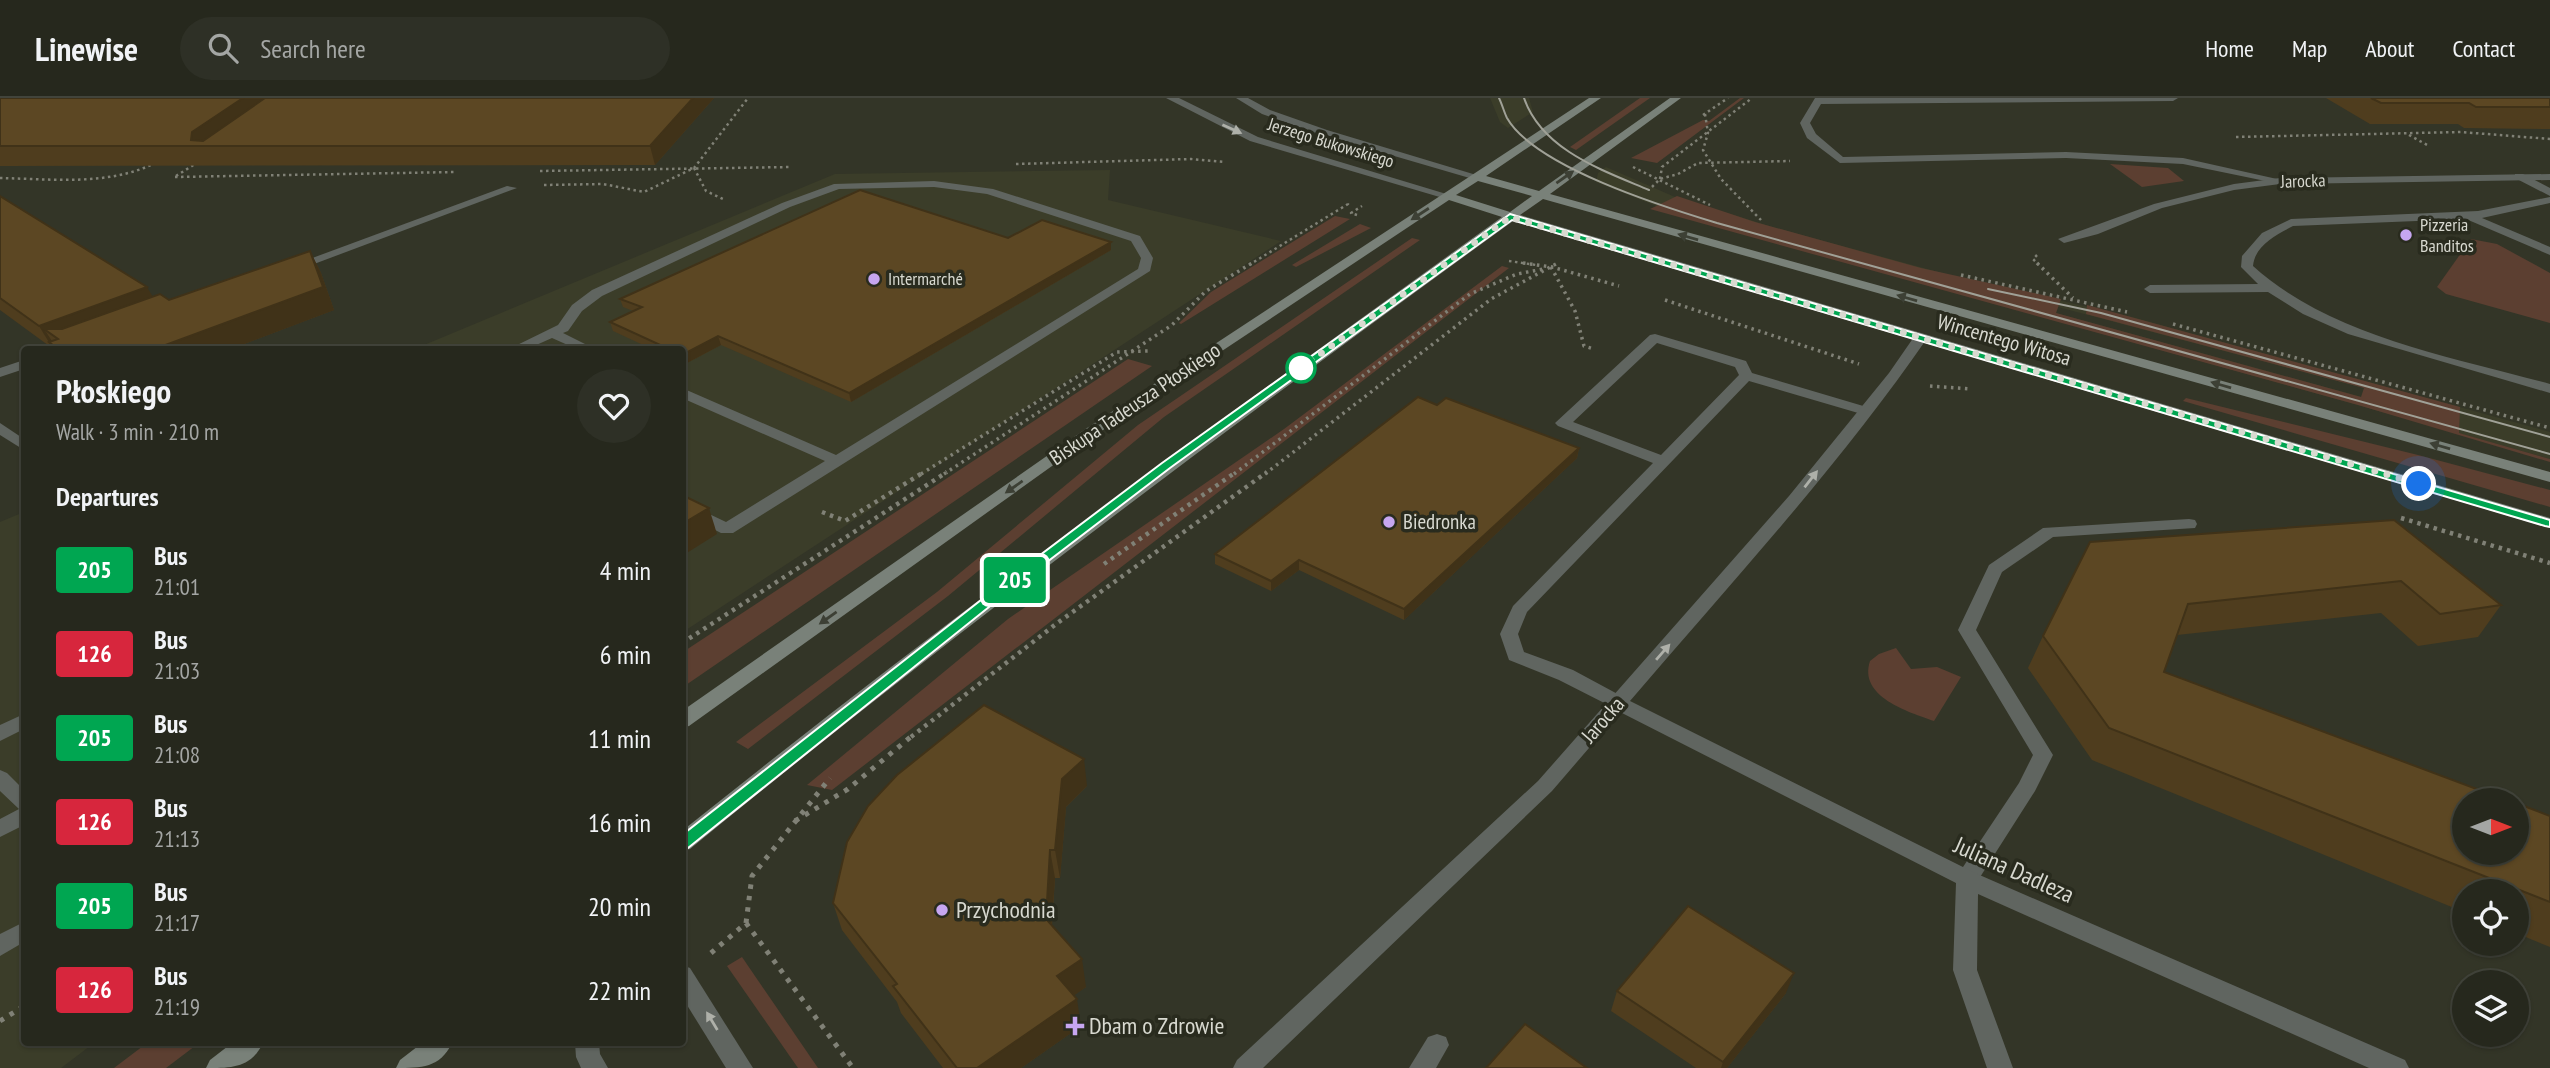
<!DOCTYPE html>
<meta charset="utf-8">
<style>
:root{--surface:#26281d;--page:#2e3026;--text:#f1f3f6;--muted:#a4a6a4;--line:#42443b}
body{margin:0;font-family:"PT Sans Narrow",sans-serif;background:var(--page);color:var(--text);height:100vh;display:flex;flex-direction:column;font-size:26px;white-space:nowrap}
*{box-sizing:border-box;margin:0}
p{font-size:23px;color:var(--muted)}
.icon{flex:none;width:38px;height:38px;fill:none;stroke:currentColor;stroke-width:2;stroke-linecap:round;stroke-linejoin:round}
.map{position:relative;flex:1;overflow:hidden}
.drawer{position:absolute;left:21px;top:248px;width:665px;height:700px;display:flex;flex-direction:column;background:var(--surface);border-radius:7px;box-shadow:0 2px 5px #0004,0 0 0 2px var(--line)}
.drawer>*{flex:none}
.badge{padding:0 14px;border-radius:5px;font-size:24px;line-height:46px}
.needle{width:46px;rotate:90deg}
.fabs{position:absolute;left:2452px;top:690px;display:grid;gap:14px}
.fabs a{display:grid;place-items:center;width:77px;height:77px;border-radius:50%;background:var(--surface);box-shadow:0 2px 5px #0004,0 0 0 2px var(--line);font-size:35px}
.you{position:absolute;width:35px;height:35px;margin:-18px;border:5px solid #fff;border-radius:50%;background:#1a73e8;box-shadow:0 0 0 10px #1a73e833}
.map>.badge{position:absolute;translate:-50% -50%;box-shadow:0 0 0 4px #fff}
h2{padding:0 35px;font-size:26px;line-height:63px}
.round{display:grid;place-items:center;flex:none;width:74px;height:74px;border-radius:37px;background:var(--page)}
.overview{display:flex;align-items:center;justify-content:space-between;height:119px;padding:0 35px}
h1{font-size:33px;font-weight:600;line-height:52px}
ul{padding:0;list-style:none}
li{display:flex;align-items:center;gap:21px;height:84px;padding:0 35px}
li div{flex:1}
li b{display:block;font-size:26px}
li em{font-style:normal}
li .badge{min-width:77px;font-weight:700;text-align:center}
header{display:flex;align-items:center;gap:42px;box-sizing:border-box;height:98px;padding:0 35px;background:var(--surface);border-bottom:2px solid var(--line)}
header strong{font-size:33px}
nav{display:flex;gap:38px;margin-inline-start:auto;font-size:24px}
.search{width:490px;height:63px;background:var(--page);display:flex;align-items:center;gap:18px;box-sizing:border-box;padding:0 24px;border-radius:38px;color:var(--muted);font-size:26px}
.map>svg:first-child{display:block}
.built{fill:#3b3d29;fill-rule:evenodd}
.green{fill:#5c3f31}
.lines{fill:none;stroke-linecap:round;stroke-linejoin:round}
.path-far3{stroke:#808176;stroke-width:2.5;stroke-dasharray:2.5 3.5;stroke-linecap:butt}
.path-far2{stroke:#808176;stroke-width:3.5;stroke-dasharray:2.5 4.5;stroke-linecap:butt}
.path-far1{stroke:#808176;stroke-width:4.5;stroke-dasharray:3.5 5;stroke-linecap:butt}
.path{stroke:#808176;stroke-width:5;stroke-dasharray:4.5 7;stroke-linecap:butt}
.service{fill:#606560;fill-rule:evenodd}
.minor{fill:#606560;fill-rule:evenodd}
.tertiary{fill:#606560;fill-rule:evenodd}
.secondary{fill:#798179;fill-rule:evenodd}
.tram{stroke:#a0a197;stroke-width:2}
.wall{fill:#4f3d1e}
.shaded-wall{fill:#403218}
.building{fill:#5c4723;stroke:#403218;stroke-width:2}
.oneway{fill:#aeb0a9}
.oneway2{fill:#3d4035}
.line{fill:#00a651;stroke:#fff;stroke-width:2}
.walk{stroke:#d8d9d0;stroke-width:7;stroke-dasharray:0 12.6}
.poi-dot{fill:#c6a6f0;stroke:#292b1e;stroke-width:2.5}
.stop-dot{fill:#fff;stroke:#00a651;stroke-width:3.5}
.labels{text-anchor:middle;stroke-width:7;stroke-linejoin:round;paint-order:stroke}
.far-street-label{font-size:18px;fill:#d8d9d0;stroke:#292b1e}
.far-poi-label{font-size:18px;fill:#d8d9d0;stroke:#292b1e;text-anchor:start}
.street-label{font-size:21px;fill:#d8d9d0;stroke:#292b1e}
.poi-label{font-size:21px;fill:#d8d9d0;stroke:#292b1e;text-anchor:start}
.near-street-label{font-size:24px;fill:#d8d9d0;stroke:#292b1e}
.near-poi-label{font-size:24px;fill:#d8d9d0;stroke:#292b1e;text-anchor:start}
</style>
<header>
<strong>Linewise</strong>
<div class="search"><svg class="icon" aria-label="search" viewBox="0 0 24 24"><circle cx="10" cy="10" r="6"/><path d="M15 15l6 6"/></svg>Search here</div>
<nav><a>Home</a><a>Map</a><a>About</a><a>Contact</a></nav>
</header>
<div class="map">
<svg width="2550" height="970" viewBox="0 0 2550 970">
<rect width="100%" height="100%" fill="#333527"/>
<g class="built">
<path d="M 1490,0 L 1529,0 L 1533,14 L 1508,30 L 1500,24 Z"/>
<path d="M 1606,69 L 1675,99 L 1776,130 L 1953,178 L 2132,219 L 2550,334 L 2550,361 L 1679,117 L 1596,84 L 1598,75 ZM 2058,209 L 2364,290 L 2362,299 L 2056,215 Z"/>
<path d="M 1110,72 L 1108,102 L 1281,143 L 683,534 L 682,252 L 412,252 L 835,76 Z"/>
<path d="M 24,414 L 24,945 L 94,945 L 61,970 L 0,970 L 0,424 Z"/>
</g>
<g class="green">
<path d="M 1640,0 L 1650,0 L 1576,52 L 1570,49 Z"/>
<path d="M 1740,0 L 1744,0 L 1657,65 L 1631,60 L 1703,22 L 1709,23 Z"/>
<path d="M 2110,66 L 2168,70 L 2184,83 L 2142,89 Z"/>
<path d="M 1677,98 L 1755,124 L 1921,170 L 2061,201 L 2056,215 L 2361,299 L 2364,290 L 2086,216 L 2087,207 L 2460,309 L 2459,335 L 2550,361 L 2550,364 L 2358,307 L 1650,111 Z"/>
<path d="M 1335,118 L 1350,121 L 1181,226 L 1179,225 L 1211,194 Z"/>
<path d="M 1360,126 L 1371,130 L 1296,169 L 1292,167 Z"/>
<path d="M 1412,140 L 1420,142 L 1164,319 L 948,498 L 748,651 L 736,644 L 937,494 L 1138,327 Z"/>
<path d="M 2471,141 L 2497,146 L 2550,175 L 2550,225 L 2446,196 L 2437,189 Z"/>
<path d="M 1502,168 L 1509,170 L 832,692 L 807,687 L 1008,521 L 1284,331 Z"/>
<path d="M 1128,261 L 1152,268 L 683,589 L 683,554 Z"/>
<path d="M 2186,300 L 2418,357 L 2550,392 L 2550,409 L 2183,303 Z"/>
<path d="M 1896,550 L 1911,571 L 1937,569 L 1961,579 L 1934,623 C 1909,614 1858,599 1870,563 L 1879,556 Z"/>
<path d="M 742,859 L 818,970 L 798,970 L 727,868 Z"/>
<path d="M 147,945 L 199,945 L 166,970 L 114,970 Z"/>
</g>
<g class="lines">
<g class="path-far3">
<path d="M 1705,16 L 1708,35 L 1703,52 L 1721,81 L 1761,122"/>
<path d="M 1703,17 L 1728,0"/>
<path d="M 2409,37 L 2429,48"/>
<path d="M 2236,39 L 2461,34 L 2550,41"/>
<path d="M 1016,66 L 1191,61 L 1224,64"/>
<path d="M 1633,69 L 1710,107"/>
<path d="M 694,70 L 706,93 L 723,101"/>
<path d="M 540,73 L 791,69"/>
<path d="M 176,78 L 195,66"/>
<path d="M 175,79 L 455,74"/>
<path d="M 0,80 C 50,81 107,88 153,66"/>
<path d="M 1660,81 L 1662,69 L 1752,0"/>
<path d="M 544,87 L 603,86 L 644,94 L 694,70 L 748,0"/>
<path d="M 1652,89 L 1660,81 L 1678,76 L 1698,65 L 1790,63"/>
<path d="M 1357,117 L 1351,115 L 1362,108"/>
<path d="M 2037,157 L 2033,161 L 2039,167"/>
<path d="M 1509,163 L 1536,167"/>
<path d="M 1249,167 L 1348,106 L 1346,104"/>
</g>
<g class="path-far2">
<path d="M 1523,165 L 1552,169 L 1619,188"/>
<path d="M 2037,165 L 2073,200"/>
<path d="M 1551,169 L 1575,213 L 1584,248 L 1594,251"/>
<path d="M 1961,177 L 2127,214"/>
<path d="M 1665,202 L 1859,266"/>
<path d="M 2173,226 L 2550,330"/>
<path d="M 1930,288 L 1970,291"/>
<path d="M 921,376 L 1117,254 L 1149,253"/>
<path d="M 944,376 L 1172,227 L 1206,193 L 1252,165"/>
<path d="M 1234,376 L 1470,196 L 1517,176 L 1544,171"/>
<path d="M 1265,376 L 1491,201 L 1556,166"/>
</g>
<g class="path-far1">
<path d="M 822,414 L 845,423 L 924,374"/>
<path d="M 2401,420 L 2550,465"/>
<path d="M 1104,466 L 1236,374"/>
<path d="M 682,545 L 947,374"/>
<path d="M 911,639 L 1056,526 L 1267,374"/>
</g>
<g class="path">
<path d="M 795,723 L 848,691 L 913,637"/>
<path d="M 746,825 L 853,970"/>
<path d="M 711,855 L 746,825 L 752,778 L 830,680"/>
<path d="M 0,923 L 24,908"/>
</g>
<g class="service">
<path d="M 1815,0 L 2178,0 L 2173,3 L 1821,6 L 1810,25 L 1816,36 L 1843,59 L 2066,54 L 2183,60 L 2286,83 L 2280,86 L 2183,66 L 2066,60 L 1840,65 L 1807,40 L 1800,25 Z"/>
<path d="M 2515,76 L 2523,76 L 2550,90 L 2550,98 L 2515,80 Z"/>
<path d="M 934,83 L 993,91 L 1140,138 L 1153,160 L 1150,173 L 733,435 L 721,435 L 682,415 L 682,403 L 726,424 L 825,363 L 682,300 L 682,290 L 836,357 L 1138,171 L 1141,160 L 1131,143 L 987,96 L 934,89 L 839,91 L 790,109 L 602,198 L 582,213 L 568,233 L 563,235 L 597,252 L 579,252 L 552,240 L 525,252 L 507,252 L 558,227 L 572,207 L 592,192 L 782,105 L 834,86 Z"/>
<path d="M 507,88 L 517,90 L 298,172 L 294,173 L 288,169 Z"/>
<path d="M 2550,99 L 2550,105 L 2482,120 L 2550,149 L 2550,157 L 2466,121 L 2293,128 C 2276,137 2255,147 2253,168 C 2330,238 2452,259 2550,286 L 2550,295 L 2348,236 L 2303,216 L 2268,194 L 2150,195 L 2144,191 L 2150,187 L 2258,186 L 2241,169 L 2242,158 L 2262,135 L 2291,121 L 2478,113 Z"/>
<path d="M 1655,236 L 1746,263 L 1752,275 L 1870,310 L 1872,313 L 1865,317 L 1749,283 L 1527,514 L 1518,536 L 1524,554 L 1573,572 L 1625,600 L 1628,605 L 1625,610 L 1618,612 L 1559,582 L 1509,562 L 1500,536 L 1513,508 L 1653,365 L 1558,328 L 1555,325 L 1650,237 ZM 1657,245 L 1735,269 L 1739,277 L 1661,357 L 1573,324 Z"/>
<path d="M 24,262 L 24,271 L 0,279 L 0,270 Z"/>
<path d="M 2189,421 L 2195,422 L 2197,426 L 2195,430 L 2053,439 L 2002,474 L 1976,532 L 2053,657 L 2035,693 L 1975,787 L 1967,790 L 1959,787 L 1956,781 L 1959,775 L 2019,685 L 2033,657 L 1958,532 L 1989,467 L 2043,430 Z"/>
<path d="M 24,616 L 24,631 L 0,643 L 0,627 Z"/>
<path d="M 0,672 L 7,675 L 24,692 L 24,727 L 0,739 L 0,721 L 19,711 L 0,693 Z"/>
<path d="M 24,824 L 24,844 L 0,858 L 0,836 Z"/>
<path d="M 1437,936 L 1446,939 L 1449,947 L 1436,970 L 1409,970 L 1428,939 Z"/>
</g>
<g class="minor">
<path d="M 2550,76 L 2550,82 L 2280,86 L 2234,92 L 2162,110 L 2098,136 L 2064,145 L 2058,141 L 2154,106 L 2234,86 L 2280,80 Z"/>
<path d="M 1921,235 L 1928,239 C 1839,368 1732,484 1630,603 L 1975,775 L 2405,962 L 2409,970 L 2369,970 L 1978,796 L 1977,872 L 2013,970 L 1987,970 L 1953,872 L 1956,785 L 1620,614 L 1552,693 L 1263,970 L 1233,970 L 1237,962 L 1538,683 L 1789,398 L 1889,275 L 1916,236 Z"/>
<path d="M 0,325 L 24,341 L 24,352 L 0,337 Z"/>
<path d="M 682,867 L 690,870 L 753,970 L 726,970 L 682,899 Z"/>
<path d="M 575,945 L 599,945 L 600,956 L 608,970 L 581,970 L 576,959 Z"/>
</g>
<g class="tertiary">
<path d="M 1166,0 L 1179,0 L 1258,39 L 1453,98 L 1443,100 L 1250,43 Z"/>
<path d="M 1236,0 L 1248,0 L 1270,12 L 1327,32 L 1483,79 L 1473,81 L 1319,36 L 1262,16 Z"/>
</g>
<g class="secondary">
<path d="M 1589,0 L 1601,0 L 1486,78 L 1539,93 L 1670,0 L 1681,0 L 1550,96 L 2550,374 L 2550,384 L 1543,101 L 1520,117 L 2550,420 L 2550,430 L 1513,123 C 1233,326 957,532 690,751 L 682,753 L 682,733 C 949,519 1225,318 1502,119 L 1449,102 L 1094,338 L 689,628 L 682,630 L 682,613 L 1084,332 ZM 1478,83 L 1532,98 L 1510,114 L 1456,97 Z"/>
<path d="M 232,945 L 263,945 C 251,970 231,970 206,970 L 210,962 Z"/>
<path d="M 422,945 L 452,945 C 440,970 421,970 396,970 L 400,962 Z"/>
</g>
<g class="tram">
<path d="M 1499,0 C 1502,6 1504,14 1507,20 C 1535,69 1664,109 1717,125 L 2550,356"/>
<path d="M 1524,0 C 1542,52 1602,72 1649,92"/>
<path d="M 1988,191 L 2101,215 L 2550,339"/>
</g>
</g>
<g class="wall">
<path d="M 0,0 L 714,0 L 655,67 L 0,68 Z"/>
<path d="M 2326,0 L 2550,0 L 2550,31 L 2464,30 L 2458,26 L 2370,26 Z"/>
<path d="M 0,98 L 153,199 L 169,202 L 310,153 L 321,175 L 334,212 L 228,252 L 53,252 L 52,250 L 0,212 Z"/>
<path d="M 1008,140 L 1111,152 L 851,304 L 721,247 L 685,266 L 682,265 L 682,252 L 654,252 L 613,233 L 610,224 L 633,213 L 623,209 L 620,201 Z"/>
<path d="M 1437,307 L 1579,350 L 1577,360 L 1404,522 L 1299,472 L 1271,493 L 1215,466 L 1215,456 Z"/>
<path d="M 2394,422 L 2501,507 L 2478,539 L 2418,548 L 2381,515 L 2177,537 L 2164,574 L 2550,718 L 2550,849 L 2516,835 L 2516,793 L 2464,793 L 2464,814 L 2092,662 L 2028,570 L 2043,538 Z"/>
<path d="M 1087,688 L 1066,709 L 1060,780 L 1055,780 L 1052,827 L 1086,889 L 1074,897 L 1081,928 L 1021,970 L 943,970 L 901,915 L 897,904 L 842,832 L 833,805 Z"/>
<path d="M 1617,893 L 1786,895 L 1727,970 L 1696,970 L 1611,913 Z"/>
</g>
<g class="shaded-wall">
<path d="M 243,0 L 279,0 L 210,48 L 191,42 L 192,34 Z"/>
<path d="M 693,0 L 714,0 L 655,67 L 650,48 Z"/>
<path d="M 1111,144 L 1111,152 L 851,304 L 849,295 Z"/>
<path d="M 310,153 L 321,175 L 334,212 L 228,252 L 152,252 Z"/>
<path d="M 147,189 L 160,211 L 58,241 L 44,231 L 56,249 L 50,246 L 39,228 Z"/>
<path d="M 718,238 L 721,247 L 685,266 L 682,257 Z"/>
<path d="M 1579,350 L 1577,360 L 1404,522 L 1404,511 Z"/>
<path d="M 709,410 L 717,436 L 682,458 L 682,426 Z"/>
<path d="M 1299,462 L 1299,472 L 1271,493 L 1271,483 Z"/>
<path d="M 1084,661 L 1087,688 L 1066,709 L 1060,780 L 1055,752 L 1062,681 Z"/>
<path d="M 1050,752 L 1055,780 L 1050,848 L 1046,821 Z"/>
<path d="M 1082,861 L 1086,889 L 1062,906 L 1057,878 Z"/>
<path d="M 1794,875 L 1786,895 L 1727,970 L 1721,970 L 1723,964 Z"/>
<path d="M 1077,901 L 1081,928 L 1021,970 L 977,970 Z"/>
</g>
<g class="building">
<path d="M 0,0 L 243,0 L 192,34 L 191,42 L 203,43 L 265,0 L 693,0 L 650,48 L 0,48 Z"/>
<path d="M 2371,0 L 2550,0 L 2550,9 L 2476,9 L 2469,5 L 2381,5 Z"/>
<path d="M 860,92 L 1008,140 L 1042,122 L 1111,144 L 849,295 L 718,238 L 682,257 L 682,252 L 671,252 L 610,224 L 642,209 L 620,201 Z"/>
<path d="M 0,98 L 147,189 L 39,228 L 0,200 Z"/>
<path d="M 310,153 L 323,189 L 152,252 L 59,252 L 49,244 L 58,241 L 44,231 L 62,231 L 160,196 L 169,202 Z"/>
<path d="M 1418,299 L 1437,307 L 1446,300 L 1579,350 L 1404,511 L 1299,462 L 1271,483 L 1215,456 Z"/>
<path d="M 682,397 L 709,410 L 682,426 Z"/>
<path d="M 2394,422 L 2501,507 L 2440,516 L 2401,483 L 2188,506 L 2164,574 L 2506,702 L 2464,702 L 2464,754 L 2516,754 L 2516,705 L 2550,718 L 2550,804 L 2109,630 L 2043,538 L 2090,444 Z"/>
<path d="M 984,607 L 1084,661 L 1062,681 L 1055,752 L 1050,752 L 1046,821 L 1082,861 L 1057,878 L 1077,901 L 977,970 L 957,970 L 893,888 L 897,886 L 833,805 L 847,744 L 868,708 L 897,677 Z"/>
<path d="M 1688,808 L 1794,875 L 1723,964 L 1617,893 Z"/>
<path d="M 1525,926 L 1587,970 L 1486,970 Z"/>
</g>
<defs><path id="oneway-solid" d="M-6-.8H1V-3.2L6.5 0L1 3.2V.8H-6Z" transform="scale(1.75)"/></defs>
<g class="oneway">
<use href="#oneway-solid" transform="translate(1232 31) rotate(24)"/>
<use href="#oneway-solid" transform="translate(1811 381) rotate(-52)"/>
<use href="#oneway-solid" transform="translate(1663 554) rotate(-49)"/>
<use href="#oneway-solid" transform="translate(712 923) rotate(-121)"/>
</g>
<g class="oneway2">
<use href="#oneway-solid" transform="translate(1565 79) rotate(-35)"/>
<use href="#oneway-solid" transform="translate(1420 116) rotate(147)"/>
<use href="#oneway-solid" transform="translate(1688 139) rotate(-164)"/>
<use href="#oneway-solid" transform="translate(1907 200) rotate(-164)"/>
<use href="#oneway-solid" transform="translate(2221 287) rotate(-164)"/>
<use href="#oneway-solid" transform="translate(2440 348) rotate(-164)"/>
<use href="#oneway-solid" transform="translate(1014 389) rotate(145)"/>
<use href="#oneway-solid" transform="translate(828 520) rotate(145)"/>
</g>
<path class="line" d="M 1510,116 L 2550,422 L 2550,429 L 2545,428 L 1512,122 L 1170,370 L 1004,497 L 688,750 L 677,750 L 674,745 L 677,741 L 995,491 L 1162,365 Z"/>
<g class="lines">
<path class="walk" d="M 1301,270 L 1510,119 L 2419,386"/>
</g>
<g class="poi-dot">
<circle cx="2406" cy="137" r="7"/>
<circle cx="874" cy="181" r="7"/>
<circle cx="1389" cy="424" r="7"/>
<circle cx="942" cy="812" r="7"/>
<path d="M1071.5 917.5h7v7h7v7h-7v7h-7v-7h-7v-7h7z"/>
</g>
<circle class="stop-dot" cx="1301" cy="270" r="14"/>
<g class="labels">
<g class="far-street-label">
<text transform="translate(1331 45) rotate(17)" y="6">Jerzego Bukowskiego</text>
<text transform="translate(2303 83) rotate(-2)" y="6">Jarocka</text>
</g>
<g class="far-poi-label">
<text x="2420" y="133">Pizzeria<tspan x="2420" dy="21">Banditos</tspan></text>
<text x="888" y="187">Intermarché</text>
</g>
<g class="street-label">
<text transform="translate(2004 242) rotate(16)" y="7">Wincentego Witosa</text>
<text transform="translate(1135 306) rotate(-34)" y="7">Biskupa Tadeusza Płoskiego</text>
<text transform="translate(1603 622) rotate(-49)" y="7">Jarocka</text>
</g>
<g class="poi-label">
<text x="1403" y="431">Biedronka</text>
</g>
<g class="near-street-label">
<text transform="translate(2014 772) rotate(24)" y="8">Juliana Dadleza</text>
</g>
<g class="near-poi-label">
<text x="956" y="820">Przychodnia</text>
<text x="1089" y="936">Dbam o Zdrowie</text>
</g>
</g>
</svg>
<div class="fabs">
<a><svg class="needle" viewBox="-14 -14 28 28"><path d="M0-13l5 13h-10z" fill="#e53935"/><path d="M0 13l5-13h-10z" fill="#a4a6a4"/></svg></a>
<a><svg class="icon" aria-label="locate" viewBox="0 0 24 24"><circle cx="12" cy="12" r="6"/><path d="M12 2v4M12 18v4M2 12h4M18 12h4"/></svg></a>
<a><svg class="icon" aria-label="layers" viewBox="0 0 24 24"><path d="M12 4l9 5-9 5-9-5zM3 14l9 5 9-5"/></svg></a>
</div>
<div class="you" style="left:2419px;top:386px"></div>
<b class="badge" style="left:1015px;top:482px;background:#00a651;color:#fff">205</b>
<section class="drawer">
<div class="overview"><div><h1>Płoskiego</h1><p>Walk · 3 min · 210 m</p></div><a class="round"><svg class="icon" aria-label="heart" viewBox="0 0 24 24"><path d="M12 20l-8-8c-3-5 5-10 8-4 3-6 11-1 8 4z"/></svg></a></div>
<h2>Departures</h2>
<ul>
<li><span class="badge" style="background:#00a651;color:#fff">205</span><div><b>Bus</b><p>21:01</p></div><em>4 min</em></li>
<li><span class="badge" style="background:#d7263d;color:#fff">126</span><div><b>Bus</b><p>21:03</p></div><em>6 min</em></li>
<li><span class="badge" style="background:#00a651;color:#fff">205</span><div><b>Bus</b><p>21:08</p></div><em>11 min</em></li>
<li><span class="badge" style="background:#d7263d;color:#fff">126</span><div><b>Bus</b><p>21:13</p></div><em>16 min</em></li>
<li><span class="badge" style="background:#00a651;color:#fff">205</span><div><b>Bus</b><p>21:17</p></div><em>20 min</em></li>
<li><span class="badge" style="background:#d7263d;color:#fff">126</span><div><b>Bus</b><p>21:19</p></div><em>22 min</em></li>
</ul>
</section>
</div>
